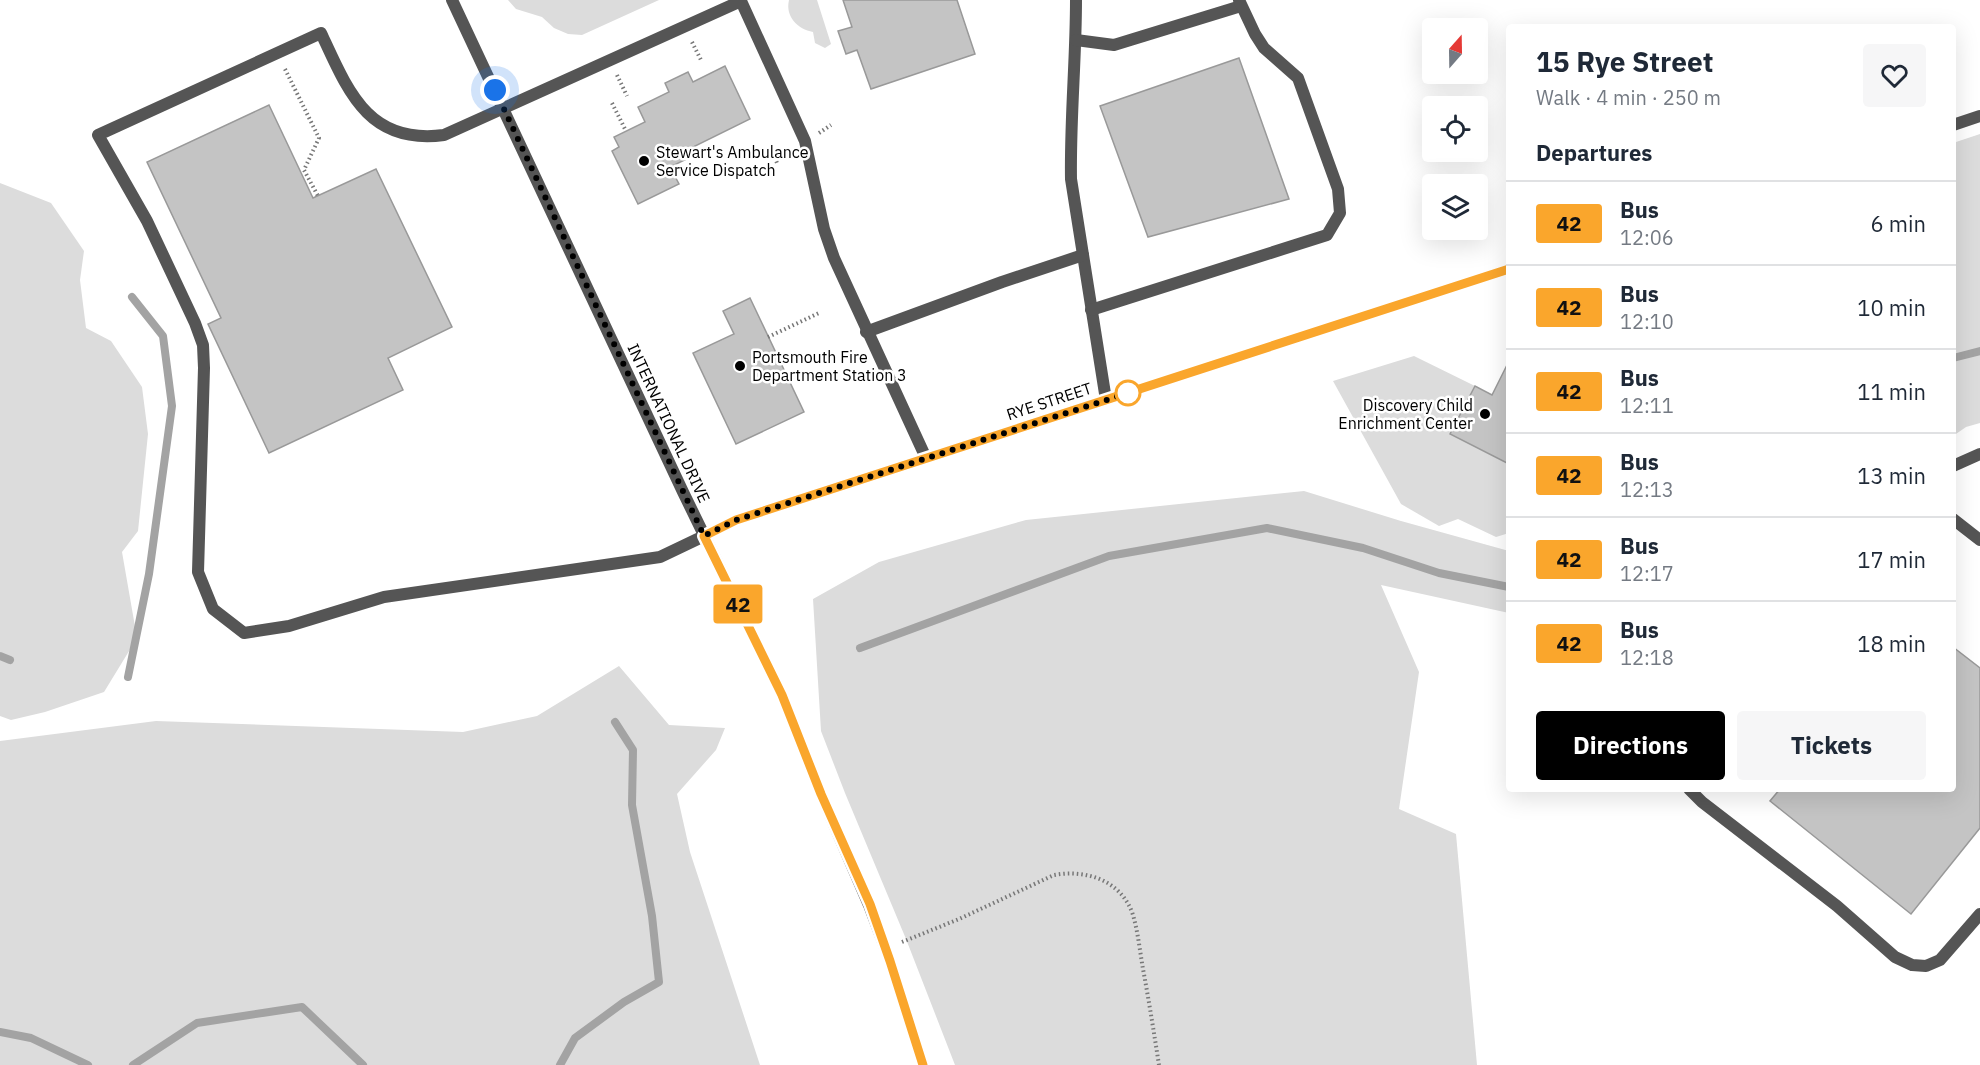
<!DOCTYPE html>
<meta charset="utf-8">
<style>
:root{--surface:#fff;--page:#f6f6f7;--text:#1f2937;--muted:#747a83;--line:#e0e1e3;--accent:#000}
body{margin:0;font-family:"IBM Plex Sans",sans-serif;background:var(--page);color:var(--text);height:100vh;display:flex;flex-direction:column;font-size:22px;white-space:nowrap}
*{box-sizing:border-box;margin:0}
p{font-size:20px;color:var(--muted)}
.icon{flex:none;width:33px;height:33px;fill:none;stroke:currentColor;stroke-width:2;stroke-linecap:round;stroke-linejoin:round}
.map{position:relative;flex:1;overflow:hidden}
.side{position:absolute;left:1506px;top:24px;width:450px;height:768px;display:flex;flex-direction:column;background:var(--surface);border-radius:6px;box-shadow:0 6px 24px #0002}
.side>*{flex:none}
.badge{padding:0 12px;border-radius:4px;font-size:21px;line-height:39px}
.needle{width:39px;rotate:20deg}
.buttons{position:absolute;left:1422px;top:18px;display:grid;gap:12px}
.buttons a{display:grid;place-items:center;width:66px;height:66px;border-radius:6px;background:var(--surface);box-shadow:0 6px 24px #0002;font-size:30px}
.you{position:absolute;width:30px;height:30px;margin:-15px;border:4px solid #fff;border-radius:50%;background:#1a73e8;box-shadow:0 0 0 9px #1a73e833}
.map>.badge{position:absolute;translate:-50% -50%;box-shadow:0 0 0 3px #fff}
h2{padding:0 30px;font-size:22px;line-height:54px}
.round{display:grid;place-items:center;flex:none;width:63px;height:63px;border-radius:6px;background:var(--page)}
.headline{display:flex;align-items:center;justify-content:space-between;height:102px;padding:0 30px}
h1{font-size:28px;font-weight:700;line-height:45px}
.cta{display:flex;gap:12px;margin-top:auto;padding:12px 30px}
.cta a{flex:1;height:69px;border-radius:6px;background:var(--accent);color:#fff;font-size:24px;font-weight:700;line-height:69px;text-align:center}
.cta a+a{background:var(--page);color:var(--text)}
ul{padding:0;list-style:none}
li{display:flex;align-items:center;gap:18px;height:84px;padding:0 30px;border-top:2px solid var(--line)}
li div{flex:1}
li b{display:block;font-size:22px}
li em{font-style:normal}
li .badge{min-width:66px;font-weight:700;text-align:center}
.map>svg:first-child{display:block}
.green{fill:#dcdcdc}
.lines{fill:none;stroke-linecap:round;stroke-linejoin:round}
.stream{stroke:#a3a3a3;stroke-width:8}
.building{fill:#c4c4c4;stroke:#999;stroke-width:1.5}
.path{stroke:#777;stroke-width:4;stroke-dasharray:1.5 3;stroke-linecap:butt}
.lane{stroke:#555;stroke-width:12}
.street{stroke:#555;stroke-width:12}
.line-casing{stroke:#fff;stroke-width:14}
.line{stroke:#faa62c;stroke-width:9}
.walk{stroke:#000;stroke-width:6;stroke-dasharray:0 10.8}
.poi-dot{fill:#000;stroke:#fff;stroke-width:2}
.stop-dot{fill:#fff;stroke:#faa62c;stroke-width:3}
.labels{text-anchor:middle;stroke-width:5;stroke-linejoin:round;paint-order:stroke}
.poi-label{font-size:16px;fill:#000;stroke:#fff;text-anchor:start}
.street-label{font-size:16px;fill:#000;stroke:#fff}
</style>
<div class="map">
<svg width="1980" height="1065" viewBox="0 0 1980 1065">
<rect width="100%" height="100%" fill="#fff"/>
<g class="green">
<path d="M 508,0 L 659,0 L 582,35 L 568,34 L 554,28 L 542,17 L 516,9 Z"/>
<path d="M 789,0 L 817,0 L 831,44 L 825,48 L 815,43 L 813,32 C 798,29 785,17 789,0 Z"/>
<path d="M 1980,134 L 1980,423 L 1966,427 L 1953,436 L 1953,143 Z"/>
<path d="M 0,183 L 51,203 L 84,251 L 80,280 L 86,328 L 111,341 L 142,387 L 148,434 L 138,531 L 122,552 L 137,638 L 104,692 L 45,712 L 11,720 L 0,716 Z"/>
<path d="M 1414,356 L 1475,386 L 1450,434 L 1509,464 L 1509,533 L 1496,537 L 1458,519 L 1439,526 L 1401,504 L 1333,381 Z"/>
<path d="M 1304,491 L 1401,521 L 1509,551 L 1509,613 L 1381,585 L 1419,672 L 1399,809 L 1456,834 L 1477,1065 L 955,1065 L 906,939 L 845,793 L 821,731 L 813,599 L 879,562 L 1026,520 Z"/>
<path d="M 619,666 L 669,725 L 725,728 L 716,750 L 677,794 L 690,852 L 760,1065 L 0,1065 L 0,741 L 156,721 L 463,732 L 537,716 Z"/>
</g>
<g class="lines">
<g class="stream">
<path d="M 1953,358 L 1980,351"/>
<path d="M 860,648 L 1109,556 L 1267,528 L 1363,548 L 1439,573 L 1509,587"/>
<path d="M 0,656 L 10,660"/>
<path d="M 128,677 L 149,574 L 172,406 L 163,336 L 132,297"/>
<path d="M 0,1032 L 31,1038 L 88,1065"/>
<path d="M 133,1065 L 197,1023 L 302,1007 L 363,1065"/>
<path d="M 560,1065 L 575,1038 L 624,1002 L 659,982 L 652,916 L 632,805 L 633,750 L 615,722"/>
</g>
</g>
<g class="building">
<path d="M 843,0 L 957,0 L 975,54 L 871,89 L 857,50 L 846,54 L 838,31 L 852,27 Z"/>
<path d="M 1239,58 L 1289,199 L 1148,237 L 1100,106 Z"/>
<path d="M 725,66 L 750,119 L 695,146 L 699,153 L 670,167 L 679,184 L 638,204 L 612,151 L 619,147 L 614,137 L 645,122 L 638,107 L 669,92 L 665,83 L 688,72 L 693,82 Z"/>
<path d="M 269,105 L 313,198 L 376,169 L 452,327 L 388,358 L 403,390 L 269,453 L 208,324 L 221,318 L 147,162 Z"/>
<path d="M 750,298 L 804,412 L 736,444 L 693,353 L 734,334 L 723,311 Z"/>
<path d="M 1509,361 L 1509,464 L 1450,434 L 1475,386 L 1492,395 Z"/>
<path d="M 1953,647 L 1980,668 L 1980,828 L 1911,914 L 1770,801 L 1780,789 L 1953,789 Z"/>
</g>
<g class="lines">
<g class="path">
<path d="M 692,42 L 701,60"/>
<path d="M 285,69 L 319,138 L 304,170 L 318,196"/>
<path d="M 617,75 L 627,96"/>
<path d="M 612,103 L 626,131"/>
<path d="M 819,133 L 831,125"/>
<path d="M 771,149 L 777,163"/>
<path d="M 768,337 L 819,313"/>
<path d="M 902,942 L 959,919 L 1054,875 C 1087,869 1122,881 1133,915 C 1138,932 1140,952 1143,969 C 1149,1001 1154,1033 1159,1065"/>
</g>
<g class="lane">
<path d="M 1076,0 C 1076,60 1070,119 1071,179 L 1106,400"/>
<path d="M 1076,40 L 1114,45 L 1241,6"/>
<path d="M 1091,310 L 1327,235 L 1340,213 L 1338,189 L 1298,78 L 1264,48 L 1255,34 L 1239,0"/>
<path d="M 866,332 L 1002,282 L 1083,255"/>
<path d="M 1953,466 L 1980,454"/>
<path d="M 1953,519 L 1980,540"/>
<path d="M 704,536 L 660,557 L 384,597 L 289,626 L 244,633 L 213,609 L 198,572 L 204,368 L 203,345 L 195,323 L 147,221 L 98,135 L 321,33 C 348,91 368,145 444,135 L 741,1 L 805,141 L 824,229 L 834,258 L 926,458"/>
<path d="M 1689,789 L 1702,802 L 1837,906 L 1895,957 L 1912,965 L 1926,966 L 1940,960 L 1980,914"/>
</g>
<g class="street">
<path d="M 452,0 L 683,492 L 782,695 L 821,794 L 869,905 L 890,961 L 923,1065"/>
<path d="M 1953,125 L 1980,116"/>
<path d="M 704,536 L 736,520 L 1509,269"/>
</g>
</g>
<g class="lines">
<g class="line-casing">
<path id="line" d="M 923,1065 L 890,961 L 870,904 L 821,794 L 782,695 L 704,536 L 736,520 L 1509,269"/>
</g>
<use href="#line" class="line"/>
<path class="walk" d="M 495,90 L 704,536 L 736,520 L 1128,393"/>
</g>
<g class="poi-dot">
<circle cx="644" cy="161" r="6"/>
<circle cx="740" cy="366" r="6"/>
<circle cx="1485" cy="414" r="6"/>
</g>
<circle class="stop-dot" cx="1128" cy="393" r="12"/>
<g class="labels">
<g class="poi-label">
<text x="656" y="158">Stewart's Ambulance<tspan x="656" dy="18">Service Dispatch</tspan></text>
<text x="752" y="363">Portsmouth Fire<tspan x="752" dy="18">Department Station 3</tspan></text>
<text x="1473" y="411" text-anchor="end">Discovery Child<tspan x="1473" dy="18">Enrichment Center</tspan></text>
</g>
<g class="street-label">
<text transform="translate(1049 401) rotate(-18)" y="6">RYE STREET</text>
<text transform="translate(669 423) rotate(65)" y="6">INTERNATIONAL DRIVE</text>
</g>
</g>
</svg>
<div class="buttons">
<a><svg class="needle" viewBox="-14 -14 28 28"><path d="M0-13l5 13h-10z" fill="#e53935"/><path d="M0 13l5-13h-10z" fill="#747a83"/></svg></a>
<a><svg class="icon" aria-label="locate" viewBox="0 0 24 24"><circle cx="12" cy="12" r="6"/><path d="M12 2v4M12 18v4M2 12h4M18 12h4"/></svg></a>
<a><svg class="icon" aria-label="layers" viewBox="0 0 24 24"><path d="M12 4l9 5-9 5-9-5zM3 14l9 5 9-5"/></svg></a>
</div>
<div class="you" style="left:495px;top:90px"></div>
<b class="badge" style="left:738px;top:604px;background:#faa62c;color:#111">42</b>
<section class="side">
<div class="headline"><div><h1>15 Rye Street</h1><p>Walk · 4 min · 250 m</p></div><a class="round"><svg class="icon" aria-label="heart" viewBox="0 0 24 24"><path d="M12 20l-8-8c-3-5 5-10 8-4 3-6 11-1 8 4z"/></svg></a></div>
<h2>Departures</h2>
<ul>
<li><span class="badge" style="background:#faa62c;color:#111">42</span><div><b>Bus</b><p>12:06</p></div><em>6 min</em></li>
<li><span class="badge" style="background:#faa62c;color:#111">42</span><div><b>Bus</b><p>12:10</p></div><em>10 min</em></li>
<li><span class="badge" style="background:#faa62c;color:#111">42</span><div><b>Bus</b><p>12:11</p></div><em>11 min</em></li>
<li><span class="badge" style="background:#faa62c;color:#111">42</span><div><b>Bus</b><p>12:13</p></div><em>13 min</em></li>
<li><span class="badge" style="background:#faa62c;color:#111">42</span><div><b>Bus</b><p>12:17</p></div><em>17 min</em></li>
<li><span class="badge" style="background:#faa62c;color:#111">42</span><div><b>Bus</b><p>12:18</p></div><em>18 min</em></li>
</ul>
<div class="cta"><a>Directions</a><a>Tickets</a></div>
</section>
</div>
